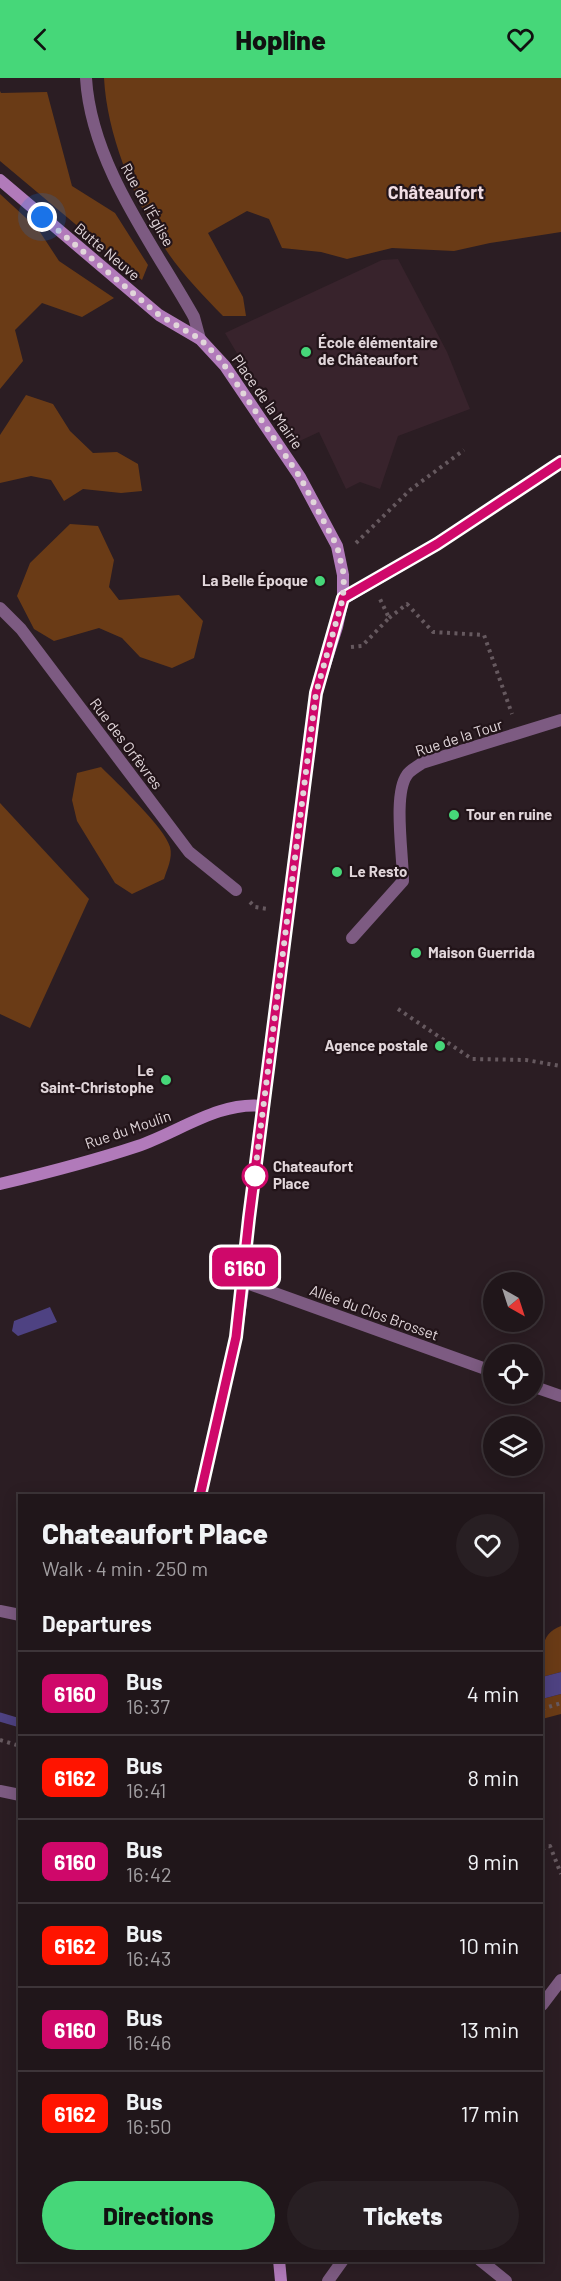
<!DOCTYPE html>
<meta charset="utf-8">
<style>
:root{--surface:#20161a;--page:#281f23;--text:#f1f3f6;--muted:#a29fa2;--line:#3d3539;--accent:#46d779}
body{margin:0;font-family:Barlow,sans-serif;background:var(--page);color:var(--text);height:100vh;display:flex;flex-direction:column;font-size:22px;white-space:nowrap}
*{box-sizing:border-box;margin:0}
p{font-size:20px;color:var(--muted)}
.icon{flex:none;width:33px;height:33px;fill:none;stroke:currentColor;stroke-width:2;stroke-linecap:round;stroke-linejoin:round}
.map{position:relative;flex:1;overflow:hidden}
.side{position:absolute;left:18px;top:1416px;width:525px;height:768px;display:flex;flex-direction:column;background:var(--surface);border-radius:0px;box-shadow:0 3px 15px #0003,0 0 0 2px var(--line)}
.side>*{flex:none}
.badge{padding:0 12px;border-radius:9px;font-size:21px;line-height:39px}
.needle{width:39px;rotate:141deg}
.buttons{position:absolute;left:483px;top:1194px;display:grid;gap:12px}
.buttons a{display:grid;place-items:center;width:60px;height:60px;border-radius:50%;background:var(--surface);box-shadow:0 3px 15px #0003,0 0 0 2px var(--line);font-size:30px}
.you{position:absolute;width:30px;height:30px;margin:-15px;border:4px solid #fff;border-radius:50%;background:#1a73e8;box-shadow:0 0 0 9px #1a73e833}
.map>.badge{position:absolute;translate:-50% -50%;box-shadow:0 0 0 3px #fff}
h2{padding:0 24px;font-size:22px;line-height:54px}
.round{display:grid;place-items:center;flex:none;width:63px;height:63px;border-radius:32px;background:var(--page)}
.headline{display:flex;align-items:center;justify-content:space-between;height:102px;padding:0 24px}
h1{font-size:28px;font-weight:800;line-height:45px}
.action{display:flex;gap:12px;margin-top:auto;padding:12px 24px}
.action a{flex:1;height:69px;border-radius:36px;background:var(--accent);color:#111;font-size:24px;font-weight:800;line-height:69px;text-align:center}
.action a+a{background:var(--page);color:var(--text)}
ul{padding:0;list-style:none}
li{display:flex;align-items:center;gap:18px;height:84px;padding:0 24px;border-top:2px solid var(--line)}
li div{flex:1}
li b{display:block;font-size:22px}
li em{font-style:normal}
li .badge{min-width:66px;font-weight:700;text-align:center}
header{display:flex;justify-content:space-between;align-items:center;height:78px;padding:0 24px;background:var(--accent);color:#111;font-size:27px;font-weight:800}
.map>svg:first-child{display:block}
.built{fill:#38232c}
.forest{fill:#6a3b16}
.water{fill:#4e4282}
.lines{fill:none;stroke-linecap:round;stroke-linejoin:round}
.stream{stroke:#4e4282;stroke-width:9}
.path{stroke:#66595f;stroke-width:4;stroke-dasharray:3 4.5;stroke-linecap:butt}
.lane{stroke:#7d5b82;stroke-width:12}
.street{stroke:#7d5b82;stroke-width:12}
.secondary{stroke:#b17aba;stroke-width:12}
.line-casing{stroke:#fff;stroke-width:14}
.line{stroke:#cf086a;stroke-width:9}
.walk{stroke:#e1d6da;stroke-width:6;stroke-dasharray:0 10.8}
.poi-dot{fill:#46d779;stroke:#221419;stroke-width:2}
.stop-dot{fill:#fff;stroke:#cf086a;stroke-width:3}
.labels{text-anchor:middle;stroke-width:4.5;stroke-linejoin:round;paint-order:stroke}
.street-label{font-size:15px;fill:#e1d6da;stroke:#221419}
.poi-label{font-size:15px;font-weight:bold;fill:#e1d6da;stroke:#221419;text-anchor:start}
.stop-label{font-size:15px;font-weight:bold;fill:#e1d6da;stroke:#221419;text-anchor:start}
.quarter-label{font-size:18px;font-weight:bold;fill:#f0dce3;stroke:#221419}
</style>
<header><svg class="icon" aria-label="back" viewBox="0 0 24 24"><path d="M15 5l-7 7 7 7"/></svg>Hopline<svg class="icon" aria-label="heart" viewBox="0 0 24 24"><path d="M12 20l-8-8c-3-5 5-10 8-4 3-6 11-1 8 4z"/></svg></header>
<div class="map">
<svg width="561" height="2203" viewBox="0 0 561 2203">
<rect width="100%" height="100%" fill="#2b1d23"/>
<path class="built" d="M 398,181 L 447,274 L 470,331 L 398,358 L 380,411 L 360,404 L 346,411 L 319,354 L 291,367 L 225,255 L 382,182 Z"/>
<g class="forest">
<path d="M 104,0 L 561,0 L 561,154 L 490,165 L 454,173 L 392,170 L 347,181 L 321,174 L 282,170 L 269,141 L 247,133 L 208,155 L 243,219 L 246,238 L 223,238 C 201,215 177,191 161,164 C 132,116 107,56 104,0 Z"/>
<path d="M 0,13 L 1,15 L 47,14 L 72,108 L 115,135 L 148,187 L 142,202 L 0,83 Z"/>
<path d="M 0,116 L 38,151 L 59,183 L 114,220 L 82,239 L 42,225 L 15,252 L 23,283 L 0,311 Z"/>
<path d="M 26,317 L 53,326 L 70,353 L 93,375 L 117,374 L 138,386 L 142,413 L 121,415 L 83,411 L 64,423 L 51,402 L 31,398 L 0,405 L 0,357 Z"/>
<path d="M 70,446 L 98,448 L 114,482 L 109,509 L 119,522 L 179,517 L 203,543 L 194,580 L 172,590 L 140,579 L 122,560 L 99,550 L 54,563 L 34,551 L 17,518 L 30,485 Z"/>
<path d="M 101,689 C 116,704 165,750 170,769 C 173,780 167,791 164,801 L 132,816 L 115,805 L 77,743 L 72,722 L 77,695 Z"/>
<path d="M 0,725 L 89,821 L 30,950 L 0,936 Z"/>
<path d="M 561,1548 L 561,1594 L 542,1599 C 542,1579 538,1556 561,1548 Z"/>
<path d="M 561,1616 L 561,1636 L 542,1641 L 542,1621 Z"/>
</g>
<g class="water">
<path d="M 50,1229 L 57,1244 L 18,1258 L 12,1253 L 14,1243 Z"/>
<path d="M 561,1594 L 561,1616 L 542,1621 L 542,1599 Z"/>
</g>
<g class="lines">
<path class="stream" d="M 0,1639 L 20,1645"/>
<g class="path">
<path d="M 356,465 L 410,412 L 464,372"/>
<path d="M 389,540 L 407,526 L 433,554 L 484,557 L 512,636"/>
<path d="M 351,569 L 362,568 L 389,540 L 380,521"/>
<path d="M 250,824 L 255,829 L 268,831"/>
<path d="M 398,931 L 472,981 L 526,982 L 561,988"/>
<path d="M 542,1631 L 561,1625"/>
<path d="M 0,1662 L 20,1668"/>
<path d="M 542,1771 L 550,1768 L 561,1796"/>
</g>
<g class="lane">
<path d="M 244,1204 L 494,1294"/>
<path d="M 532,1308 L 561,1318"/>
<path d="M 0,1533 L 20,1537"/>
<path d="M 0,1713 L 20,1717"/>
</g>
<g class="street">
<path d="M 86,0 C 91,86 153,166 194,239 L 200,261"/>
<path d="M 0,530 L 21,551 L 189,774 L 236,812"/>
<path d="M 352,860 L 403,803 C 403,777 393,716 407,697 C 410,692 417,689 422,685 L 561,642"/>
<path d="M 542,1927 L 561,1902"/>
<path d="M 480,2182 L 506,2203"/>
<path d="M 328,2203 L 343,2182"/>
</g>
<g class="secondary">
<path d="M 0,102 L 159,237 L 200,261 L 225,288 L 300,399 L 337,468 L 343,497 L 343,521 L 337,549 L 316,615 L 247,1158 L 244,1204 L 236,1259 L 200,1418"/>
<path d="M 343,521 L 437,466 L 561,384"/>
<path d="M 0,1106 C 46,1095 93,1083 138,1068 C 179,1054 219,1023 263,1028"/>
<path d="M 279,2182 L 281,2203"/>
</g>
</g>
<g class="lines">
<g class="line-casing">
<path id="line" d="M 200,1418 L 236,1259 L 249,1140 L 316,615 L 343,520 L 437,466 L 561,384"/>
</g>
<use href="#line" class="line"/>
<path class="walk" d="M 42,139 L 159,237 L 200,261 L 220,281 L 300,399 L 337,468 L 344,497 L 343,520 L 316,615 L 254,1102 L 255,1098"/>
</g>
<g class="poi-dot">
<circle cx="306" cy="274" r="6"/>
<circle cx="320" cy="503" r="6"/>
<circle cx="454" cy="737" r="6"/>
<circle cx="337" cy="794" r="6"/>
<circle cx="416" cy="875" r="6"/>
<circle cx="440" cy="968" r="6"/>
<circle cx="166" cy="1002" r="6"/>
</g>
<circle class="stop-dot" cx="255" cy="1098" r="12"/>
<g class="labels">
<g class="street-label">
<text transform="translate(147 127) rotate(61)" y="5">Rue de l'Église</text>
<text transform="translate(107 174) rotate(40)" y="5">Butte Neuve</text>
<text transform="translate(267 324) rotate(55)" y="5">Place de la Mairie</text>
<text transform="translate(459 660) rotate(-18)" y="5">Rue de la Tour</text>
<text transform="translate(126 666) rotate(53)" y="5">Rue des Orfèvres</text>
<text transform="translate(128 1052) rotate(-19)" y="5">Rue du Moulin</text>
<text transform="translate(374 1235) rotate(20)" y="5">Allée du Clos Brosset</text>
</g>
<g class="poi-label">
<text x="318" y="270">École élémentaire<tspan x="318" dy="17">de Châteaufort</tspan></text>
<text x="308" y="508" text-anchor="end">La Belle Époque</text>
<text x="466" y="742">Tour en ruine</text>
<text x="349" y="799">Le Resto</text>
<text x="428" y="880">Maison Guerrida</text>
<text x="428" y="973" text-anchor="end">Agence postale</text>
<text x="154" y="998" text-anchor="end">Le<tspan x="154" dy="17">Saint-Christophe</tspan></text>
</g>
<g class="stop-label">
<text x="273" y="1094">Chateaufort<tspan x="273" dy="17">Place</tspan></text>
</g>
<g class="quarter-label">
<text x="436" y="121">Châteaufort</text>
</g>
</g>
</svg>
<div class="buttons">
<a><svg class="needle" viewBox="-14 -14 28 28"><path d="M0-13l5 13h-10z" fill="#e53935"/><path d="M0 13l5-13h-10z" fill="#a29fa2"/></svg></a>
<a><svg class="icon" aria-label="locate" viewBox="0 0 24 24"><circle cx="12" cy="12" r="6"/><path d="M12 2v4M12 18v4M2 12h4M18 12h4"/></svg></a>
<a><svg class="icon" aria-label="layers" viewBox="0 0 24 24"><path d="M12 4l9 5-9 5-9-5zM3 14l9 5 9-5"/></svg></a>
</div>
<div class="you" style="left:42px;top:139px"></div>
<b class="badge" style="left:245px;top:1189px;background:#cf086a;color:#fff">6160</b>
<section class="side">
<div class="headline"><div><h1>Chateaufort Place</h1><p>Walk · 4 min · 250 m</p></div><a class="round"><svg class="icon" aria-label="heart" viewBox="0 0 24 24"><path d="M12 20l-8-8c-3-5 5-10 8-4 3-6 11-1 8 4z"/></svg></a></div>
<h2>Departures</h2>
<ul>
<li><span class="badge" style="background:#cf086a;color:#fff">6160</span><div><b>Bus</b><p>16:37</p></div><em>4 min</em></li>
<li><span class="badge" style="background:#ff1400;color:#fff">6162</span><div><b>Bus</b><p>16:41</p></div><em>8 min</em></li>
<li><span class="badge" style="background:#cf086a;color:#fff">6160</span><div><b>Bus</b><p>16:42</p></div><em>9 min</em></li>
<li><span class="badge" style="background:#ff1400;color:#fff">6162</span><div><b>Bus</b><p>16:43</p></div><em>10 min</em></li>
<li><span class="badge" style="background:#cf086a;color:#fff">6160</span><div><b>Bus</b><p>16:46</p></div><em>13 min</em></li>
<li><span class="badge" style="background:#ff1400;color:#fff">6162</span><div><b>Bus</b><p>16:50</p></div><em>17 min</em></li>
</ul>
<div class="action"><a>Directions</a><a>Tickets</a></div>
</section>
</div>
